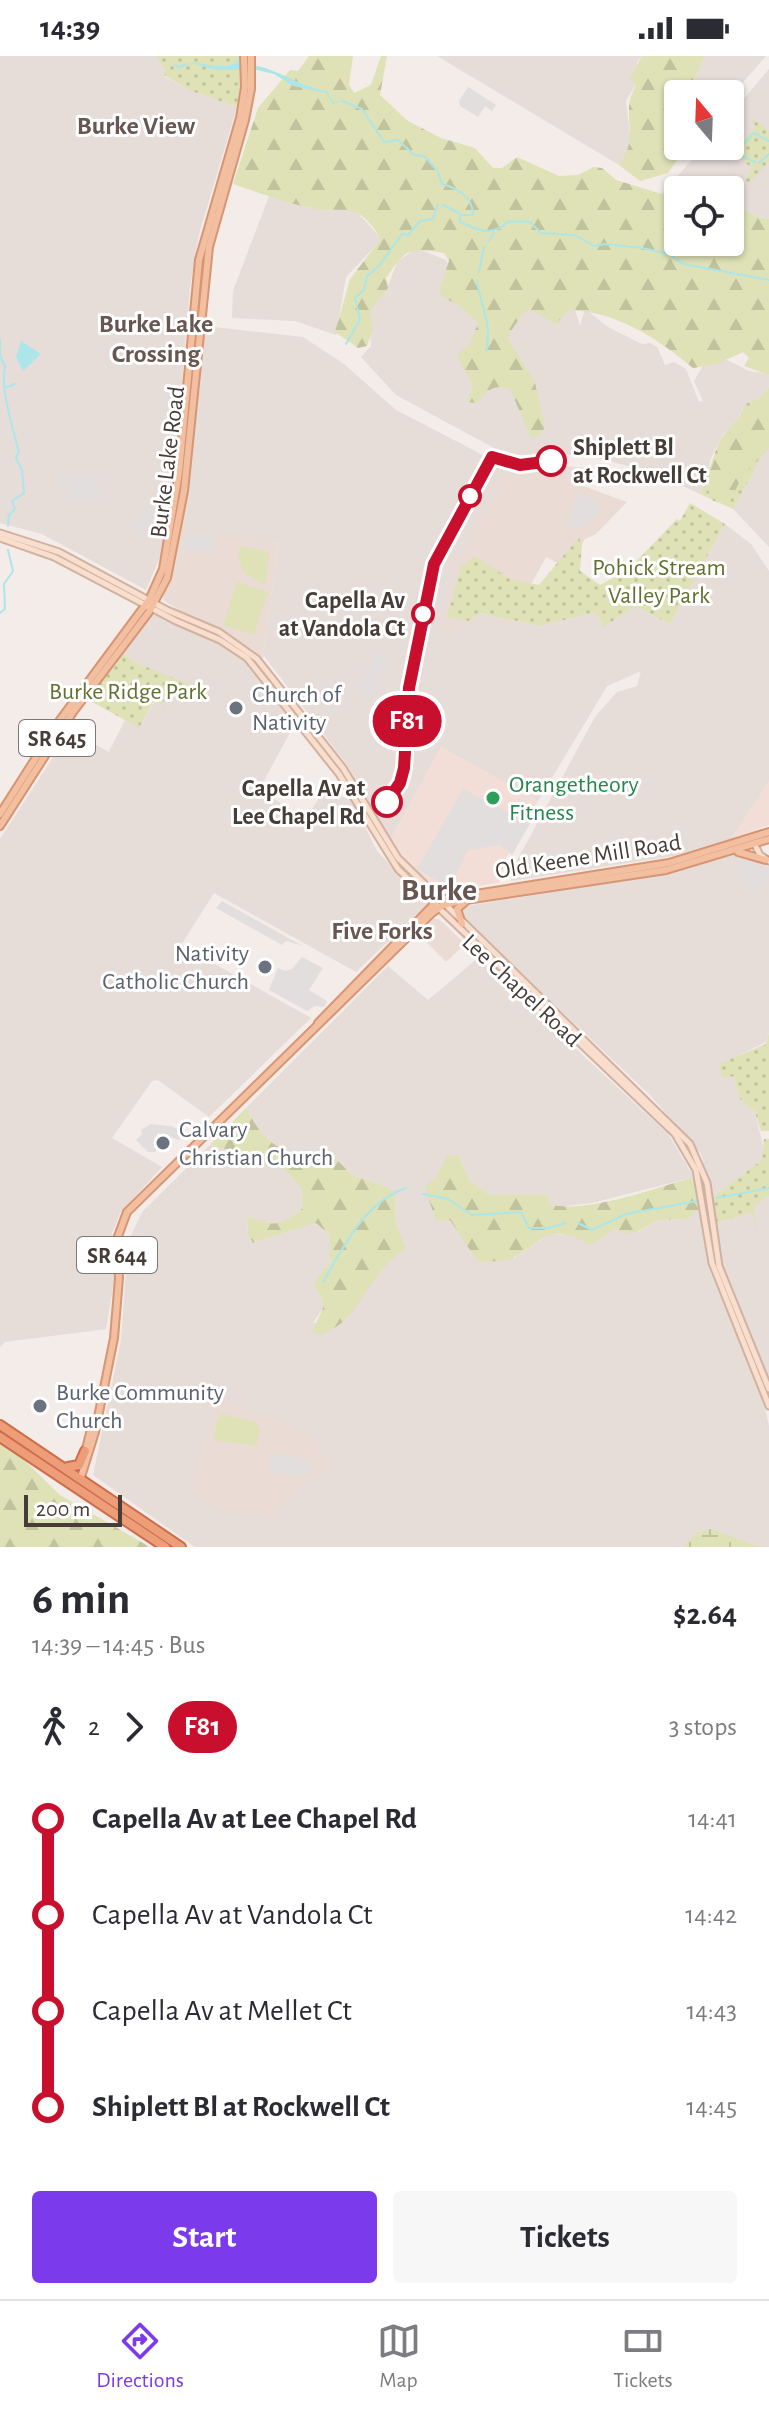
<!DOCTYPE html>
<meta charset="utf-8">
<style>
:root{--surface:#fff;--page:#f7f7f7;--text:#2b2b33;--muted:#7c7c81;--line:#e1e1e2;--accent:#7c3aed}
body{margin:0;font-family:"Alegreya Sans",sans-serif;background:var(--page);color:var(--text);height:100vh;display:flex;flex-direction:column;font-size:30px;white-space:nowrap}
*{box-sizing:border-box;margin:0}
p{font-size:26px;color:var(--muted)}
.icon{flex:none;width:44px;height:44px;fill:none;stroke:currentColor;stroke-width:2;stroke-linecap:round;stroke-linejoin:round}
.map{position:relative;height:1491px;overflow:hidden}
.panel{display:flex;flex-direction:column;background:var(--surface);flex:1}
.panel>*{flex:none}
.badge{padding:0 16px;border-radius:26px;font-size:28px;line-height:52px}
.needle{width:52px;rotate:341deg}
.controls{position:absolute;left:664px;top:24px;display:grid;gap:16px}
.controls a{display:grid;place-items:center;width:80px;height:80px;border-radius:8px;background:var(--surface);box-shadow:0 2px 6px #0004;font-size:40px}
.scale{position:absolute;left:24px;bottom:20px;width:98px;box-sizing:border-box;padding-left:8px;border:4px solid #463c38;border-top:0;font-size:22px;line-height:28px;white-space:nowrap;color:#463c38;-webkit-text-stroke:6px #fff;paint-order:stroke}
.map>.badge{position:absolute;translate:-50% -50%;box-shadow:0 0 0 4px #fff}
.legs{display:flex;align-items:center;gap:12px;height:88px;padding:0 32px;font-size:26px}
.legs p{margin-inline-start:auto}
.head{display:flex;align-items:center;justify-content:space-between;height:136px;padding:0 32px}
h1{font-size:44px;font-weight:600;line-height:60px}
.cta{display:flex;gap:16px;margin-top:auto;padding:16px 32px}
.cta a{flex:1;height:92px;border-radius:8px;background:var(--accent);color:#fff;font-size:32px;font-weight:600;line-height:92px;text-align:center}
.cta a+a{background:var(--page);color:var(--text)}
ul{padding:0 32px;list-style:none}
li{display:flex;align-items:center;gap:28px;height:96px;font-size:30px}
li i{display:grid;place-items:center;width:12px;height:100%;margin:0 10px;background:currentColor}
li i::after{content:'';width:20px;height:20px;margin:-10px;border:6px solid;border-radius:50%;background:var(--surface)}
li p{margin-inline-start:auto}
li:first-child i{background:linear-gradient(#0000 50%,currentColor 0)}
li:last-child i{background:linear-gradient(currentColor 50%,#0000 0)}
.status{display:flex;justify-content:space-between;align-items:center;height:56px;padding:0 40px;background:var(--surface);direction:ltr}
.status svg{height:22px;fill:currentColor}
.menu{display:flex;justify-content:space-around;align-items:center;height:112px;border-top:2px solid var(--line);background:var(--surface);font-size:22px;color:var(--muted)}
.menu a{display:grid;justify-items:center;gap:4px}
.menu .current{color:var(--accent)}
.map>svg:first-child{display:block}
.residential{fill:#e6dcd8}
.commercial{fill:#f2ddd7}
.education{fill:#eadcd5}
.green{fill:url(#green-dots)}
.forest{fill:url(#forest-firs)}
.wetland{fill:url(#wetland-marsh)}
.pitch{fill:#dee2b6}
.parking{fill:#e2dedd}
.water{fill:#ace6e9}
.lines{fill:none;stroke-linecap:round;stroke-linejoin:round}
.stream{stroke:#ace6e9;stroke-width:2}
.secondary-casing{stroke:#d0b2a0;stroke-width:9}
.primary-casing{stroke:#d79573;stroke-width:10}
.highway-casing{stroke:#cd6d49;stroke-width:12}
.secondary{stroke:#f9decd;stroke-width:5}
.primary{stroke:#f3bfa1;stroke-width:6}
.highway{stroke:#ee9d79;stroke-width:8}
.line-1-casing{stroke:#fff;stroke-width:18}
.line-1{stroke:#c8102e;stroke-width:12}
.stop-1-dot{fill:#fff;stroke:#c8102e;stroke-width:4}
.worship-dot{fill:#6b7280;stroke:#fff;stroke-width:3}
.leisure-dot{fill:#2e9e5b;stroke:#fff;stroke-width:3}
.labels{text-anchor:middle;stroke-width:6;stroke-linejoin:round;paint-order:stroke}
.shield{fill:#fff;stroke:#7e7674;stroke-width:2}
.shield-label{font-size:22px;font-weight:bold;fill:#463c38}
.stop-label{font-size:24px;font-weight:bold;fill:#463c38;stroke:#fff;text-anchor:end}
.street-label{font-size:24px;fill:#463c38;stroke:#fff}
.park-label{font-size:24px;fill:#617132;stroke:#fff}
.worship-label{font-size:24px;fill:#5b616d;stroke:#fff;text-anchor:start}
.leisure-label{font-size:24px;fill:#27864d;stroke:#fff;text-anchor:start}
.neighbourhood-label{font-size:26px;font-weight:bold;fill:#675651;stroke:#fff}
.district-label{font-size:32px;font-weight:bold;fill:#675651;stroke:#fff}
</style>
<div class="status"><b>14:39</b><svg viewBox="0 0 49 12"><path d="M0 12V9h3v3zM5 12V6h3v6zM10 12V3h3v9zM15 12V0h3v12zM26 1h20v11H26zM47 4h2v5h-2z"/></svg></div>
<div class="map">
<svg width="769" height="1491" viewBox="0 0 769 1491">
<defs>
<pattern id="green-dots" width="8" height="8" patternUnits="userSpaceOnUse" patternTransform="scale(2)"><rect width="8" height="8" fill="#dee2b6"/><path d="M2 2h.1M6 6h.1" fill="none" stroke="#c0c39d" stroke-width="1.8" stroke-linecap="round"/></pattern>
<pattern id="forest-firs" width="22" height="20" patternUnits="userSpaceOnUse" patternTransform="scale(2)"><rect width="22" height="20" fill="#dee2b6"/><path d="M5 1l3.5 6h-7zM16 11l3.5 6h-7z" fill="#c0c39d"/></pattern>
<pattern id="wetland-marsh" width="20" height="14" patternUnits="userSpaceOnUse" patternTransform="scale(2)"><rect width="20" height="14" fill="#dee2b6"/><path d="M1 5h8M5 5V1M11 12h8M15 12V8" fill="none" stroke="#c0c39d"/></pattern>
</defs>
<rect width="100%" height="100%" fill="#f3ece9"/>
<g class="residential">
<path d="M 0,0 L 156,0 L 166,14 L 164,20 L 189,34 L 237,51 L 199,178 L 190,231 L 175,408 L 161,498 L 146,534 L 42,478 L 0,467 Z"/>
<path d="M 437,0 L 642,0 L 637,6 L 636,28 L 626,45 L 631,86 L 624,103 L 619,109 Z"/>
<path d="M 705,0 L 766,0 L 730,41 L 687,38 Z"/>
<path d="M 769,13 L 769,163 L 757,161 L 730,145 L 730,134 L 678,134 L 678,146 L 662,138 L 704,90 L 730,90 L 730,59 Z"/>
<path d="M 269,140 L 309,152 L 354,153 L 382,183 L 346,221 L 336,279 L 295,265 L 232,262 L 233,235 Z"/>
<path d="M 416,192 L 446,204 L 478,266 L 500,284 L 527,243 L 575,254 L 580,270 L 585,253 L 608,271 L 642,288 L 650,287 L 657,291 L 665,309 L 674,306 L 686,313 L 699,346 L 703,345 L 694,325 L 705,306 L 719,300 L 749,315 L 769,318 L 769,331 L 761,341 L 744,349 L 736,368 L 724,377 L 710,404 L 709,417 L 700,438 L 652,416 L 585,399 L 507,399 L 396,339 L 361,301 L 371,290 L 369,246 L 387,233 L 397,206 Z"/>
<path d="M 205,270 L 303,281 L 344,308 L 396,354 L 510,413 L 474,500 L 479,557 L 540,570 L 595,556 L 604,571 L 635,550 L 670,568 L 725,468 L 751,488 L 769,515 L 769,725 L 732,782 L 673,800 L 511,825 L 513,812 L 595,661 L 617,636 L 637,630 L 641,615 L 607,630 L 538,745 L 441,691 L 390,785 L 347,709 L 264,600 L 262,603 L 279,487 L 181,474 Z"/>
<path d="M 769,388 L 769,491 L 733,453 Z"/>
<path d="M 154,558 L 218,587 L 249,609 L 294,669 L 259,734 L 306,762 L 325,733 L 352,745 L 377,795 L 427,848 L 356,916 L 214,837 L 181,889 L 311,962 L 209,1061 L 158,1024 L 152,1025 L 112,1082 L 162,1111 L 120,1157 L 112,1177 L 114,1225 L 106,1273 L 5,1286 L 0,1291 L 0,783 L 70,675 L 109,696 L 125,664 L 140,671 L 159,637 L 195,632 L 134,606 L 123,597 Z"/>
<path d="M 741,797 L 769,808 L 769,976 L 766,986 L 719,1009 L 734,1020 L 739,1042 L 755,1056 L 764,1094 L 762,1104 L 713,1141 L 701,1098 L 651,1040 L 463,862 L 461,851 L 660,818 Z"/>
<path d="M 478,902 L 668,1078 L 694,1121 L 592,1147 L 557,1151 L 549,1148 L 548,1139 L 489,1139 L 469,1124 L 459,1100 L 450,1164 L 514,1202 L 550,1178 L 573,1179 L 591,1189 L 615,1172 L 638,1176 L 659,1164 L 688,1163 L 699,1153 L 709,1213 L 762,1339 L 769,1370 L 769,1491 L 195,1491 L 93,1419 L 121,1284 L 128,1186 L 142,1156 L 211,1088 L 219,1092 L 257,1097 L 283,1112 L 302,1133 L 303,1152 L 281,1168 L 272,1170 L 247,1160 L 248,1179 L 253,1187 L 316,1167 L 330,1179 L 330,1206 L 313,1228 L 322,1243 L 323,1252 L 313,1267 L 346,1264 L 378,1216 L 390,1202 L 405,1193 L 396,1167 L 395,1139 L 388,1132 L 352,1119 L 332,1099 L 304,1101 L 276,1091 L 262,1079 L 246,1052 L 388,910 L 428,944 Z"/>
<path d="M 769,1140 L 769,1325 L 719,1201 L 715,1167 L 752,1157 L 752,1151 Z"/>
</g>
<g class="commercial">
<path d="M 441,691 L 538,745 L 505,804 L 499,827 L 455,833 L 434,829 L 419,819 L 390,785 Z"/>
<path d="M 769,725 L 769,769 L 732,782 Z"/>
</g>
<g class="education">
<path d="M 564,410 L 588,412 L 583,430 L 627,446 L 596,478 L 585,483 L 569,513 L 546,501 L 509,569 L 480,553 L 472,568 L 459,565 L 456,577 L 461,588 L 453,576 L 442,574 L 457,510 L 440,501 L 443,497 L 459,506 L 510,413 Z"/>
<path d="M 174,471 L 279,487 L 262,603 L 251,593 L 217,578 L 163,544 Z"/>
<path d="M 433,863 L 439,863 L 465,888 L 446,906 L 419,878 Z"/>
<path d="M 246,1333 L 242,1351 L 304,1375 L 333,1412 L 291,1437 L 270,1466 L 254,1458 L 228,1456 L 209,1448 L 200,1461 L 207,1446 L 191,1436 L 208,1377 L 191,1368 L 208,1374 L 218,1342 L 239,1350 Z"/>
</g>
<g class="green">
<path d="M 156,0 L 239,0 L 241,28 L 237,51 L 189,34 L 164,19 L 165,14 Z"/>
<path d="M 754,63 L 769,75 L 769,106 L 749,127 L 745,124 L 752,112 L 733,97 L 756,70 L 752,66 Z"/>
<path d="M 769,331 L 769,388 L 733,453 L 700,438 C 709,420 712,401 720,385 C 727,371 740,367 744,349 L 761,341 Z"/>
<path d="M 690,447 L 725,468 L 670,568 L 635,550 L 604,571 L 595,556 L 540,570 L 480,557 L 468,565 L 447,561 L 461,511 L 474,500 L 510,523 L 539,529 L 579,481 L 582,489 L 580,515 L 600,529 L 628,514 L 677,463 L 680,465 Z"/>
<path d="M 123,597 L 134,606 L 196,631 L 187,643 L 161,636 L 167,656 L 158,638 L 139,672 L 87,643 Z"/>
<path d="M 769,976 L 769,1075 L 761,1075 L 755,1056 L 739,1042 L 734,1020 L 722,1022 L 719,1008 L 766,988 Z"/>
<path d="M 764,1083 L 769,1083 L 769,1140 L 753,1151 L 757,1173 L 752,1157 L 715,1167 L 713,1141 L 762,1104 Z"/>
</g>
<g class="forest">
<path d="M 309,0 L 353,0 L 349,29 L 354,37 L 371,29 L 381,0 L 387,0 L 380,39 L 408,65 L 441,82 L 475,92 L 493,112 L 502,112 L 517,101 L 559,120 L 578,119 L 594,111 L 602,112 L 616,124 L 662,138 L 678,146 L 678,186 L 730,186 L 730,145 L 757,161 L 769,163 L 769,319 L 744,310 L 749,302 L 743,296 L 717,308 L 693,312 C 657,282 616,255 568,254 L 556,268 L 531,254 L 523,257 L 507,281 L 535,327 L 545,372 L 532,384 L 510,333 C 493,327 487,335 477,347 L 467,346 L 473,329 L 456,299 L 470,288 L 478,267 L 457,248 L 442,241 L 440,232 L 449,205 L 444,197 C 408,191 406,193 386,222 L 388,232 L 370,255 L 373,273 L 367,290 L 358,292 L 335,276 L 350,223 L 381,183 C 355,140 342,160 306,151 C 281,145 257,136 233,128 L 258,52 L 290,14 L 298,15 Z"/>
<path d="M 642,0 L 705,0 L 687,38 L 678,38 L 678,90 L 687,90 L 668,117 L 640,125 L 619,109 C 643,76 618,60 636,29 L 629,23 Z"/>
<path d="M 769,333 L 769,392 L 742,420 L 730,446 L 713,445 L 705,428 C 725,379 725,375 768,342 Z"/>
<path d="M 246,1052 C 268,1093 287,1102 332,1099 L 352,1119 L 389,1132 L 395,1139 L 396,1167 L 406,1193 C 378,1210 368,1237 348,1261 C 341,1269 330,1274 321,1279 L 312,1276 L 323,1252 L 322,1243 L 313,1228 L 330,1206 L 330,1179 L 316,1167 L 253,1187 L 248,1179 L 247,1160 C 276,1171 277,1171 303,1152 L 302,1133 L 283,1112 L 257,1097 L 219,1092 L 211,1088 Z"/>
<path d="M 448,1099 L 459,1100 L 469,1124 L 489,1139 L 548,1139 L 549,1148 C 584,1159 658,1131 694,1121 L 699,1153 L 688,1163 L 659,1164 L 637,1176 L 625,1177 L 615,1173 L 591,1189 C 549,1167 549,1181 516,1200 C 506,1206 490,1205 478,1206 L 450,1164 L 436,1165 L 425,1131 L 435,1122 Z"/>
<path d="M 0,1386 L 16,1396 L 60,1439 L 150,1491 L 0,1491 Z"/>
</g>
<path class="wetland" d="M 710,1473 L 762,1491 L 683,1491 L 697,1477 Z"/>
<g class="pitch">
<path d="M 240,490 L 269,496 L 265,529 L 243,516 L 238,500 Z"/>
<path d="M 237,526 L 268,536 L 254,579 L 223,569 Z"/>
<path d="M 222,1358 L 256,1366 L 260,1375 L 256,1390 L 214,1384 L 217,1364 Z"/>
</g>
<g class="parking">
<path d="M 468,31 L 496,49 L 492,55 L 485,50 L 478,61 L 460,50 L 459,45 Z"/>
<path d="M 58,419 L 97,420 L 98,442 L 71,441 L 67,432 L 58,429 Z"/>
<path d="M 578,436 L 601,446 L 597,460 L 578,473 L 567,469 Z"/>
<path d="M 155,454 L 160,472 L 136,478 L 131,466 L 135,458 Z"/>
<path d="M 187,476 L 215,480 L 216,497 L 184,493 L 181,505 L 182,485 Z"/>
<path d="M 375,598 L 390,606 L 370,642 L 355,635 Z"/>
<path d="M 463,733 L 510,757 L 519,742 L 539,752 L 512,799 L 500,789 L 468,794 L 449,831 L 417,813 Z"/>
<path d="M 740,804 L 769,813 L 769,822 L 761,835 L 737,824 Z"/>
<path d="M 222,845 L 303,890 L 286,885 L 282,889 L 216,852 Z"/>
<path d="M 302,901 L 323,912 L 309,934 L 327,945 L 324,951 L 315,950 L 307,955 L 269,934 L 278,912 L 285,915 L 292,913 Z"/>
<path d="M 151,1068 L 171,1070 L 185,1076 L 179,1084 L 157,1077 L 156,1096 L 148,1096 L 136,1084 L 142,1078 L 141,1074 Z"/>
<path d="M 276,1397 L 303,1402 L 313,1408 L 310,1417 L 303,1420 L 273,1416 L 267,1405 Z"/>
</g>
<g class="water">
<path d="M 236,0 L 239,8 C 272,7 295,30 327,35 L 333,46 L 342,45 L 333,48 L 326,37 L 293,30 L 274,18 L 257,14 L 216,14 L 191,7 L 179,13 L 171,7 L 179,10 C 198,0 217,17 236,7 Z"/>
<path d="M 21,285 L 41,298 L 23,315 L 16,301 Z"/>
</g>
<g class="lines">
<g class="stream">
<path d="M 342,45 L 362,53 L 384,86 L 398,84 L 414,99 L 424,100 L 437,114 L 442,128 C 457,132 473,141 473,159 L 460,159 L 460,166 C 481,175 491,181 509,165 L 530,166 L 541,177 L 575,179 L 594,190 L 605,188 L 642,192 L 669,198 L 683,208 L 769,224"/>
<path d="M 755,106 L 740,99 L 740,92 L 754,77 L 769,85"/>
<path d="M 759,107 L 769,98"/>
<path d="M 443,149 L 459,157"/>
<path d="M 488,186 L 494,177"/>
<path d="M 479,216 L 484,191"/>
<path d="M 477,224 C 480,249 493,268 486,295"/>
<path d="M 0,284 L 0,299 L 5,311 C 0,331 13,374 19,396 L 16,402 L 22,414 L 24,437 L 12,445 L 15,453 L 9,459 L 8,470"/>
<path d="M 346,288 L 360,264 L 355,242 L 364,234 L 367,220 L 379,210 L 402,178 L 408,179 L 420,165 L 433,163 L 438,148"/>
<path d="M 5,332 L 15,328"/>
<path d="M 0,557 L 5,553 L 4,528 L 13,515 L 8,494"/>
<path d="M 423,1138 L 448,1143 L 472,1159 L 521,1156 L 529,1172 L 548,1172 L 566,1167"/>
<path d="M 717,1142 L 769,1132"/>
<path d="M 578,1167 L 592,1174 L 626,1158 L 697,1145"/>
<path d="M 323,1226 C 344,1190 365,1146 406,1132"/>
</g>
<g class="secondary-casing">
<g id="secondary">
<path d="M 0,477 L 59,496 L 167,554 L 219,576 L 257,603 L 343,712 L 398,802 L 690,1088 L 707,1127 L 719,1210 L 769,1333"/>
<path d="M 0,482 L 54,501 L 176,565 L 220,584 L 247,602 L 339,718 L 398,813 L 675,1078 L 696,1114 L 712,1207 L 769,1350"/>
<path d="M 754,787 L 760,799 L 769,805"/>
</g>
</g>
<g class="primary-casing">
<g id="primary">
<path d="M 0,758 L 60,664 L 149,544 L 163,513 L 179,416 L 199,204 L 240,62 L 245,31 L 244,0"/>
<path d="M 0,770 L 73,656 L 149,556 L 167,522 L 184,435 L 209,191 L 245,64 L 251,33 L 251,0"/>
<path d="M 738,796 L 766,804"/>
<path d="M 462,868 L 457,853 L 465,846"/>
<path d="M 318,967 L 438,844 L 669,807 L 769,776"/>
<path d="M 85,1397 L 93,1365"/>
<path d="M 81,1421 L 95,1376 L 114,1282 L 119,1222 L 117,1183 L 127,1156 L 432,857 L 443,849 L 459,845 L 666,814 L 769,783"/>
</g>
</g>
<g class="highway-casing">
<g id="highway">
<path d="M 0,1369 L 181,1491"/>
<path d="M 0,1381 L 165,1491"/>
<path d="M 68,1411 L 79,1409 L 85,1395"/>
</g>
</g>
<use href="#secondary" class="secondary"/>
<use href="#primary" class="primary"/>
<use href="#highway" class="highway"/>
</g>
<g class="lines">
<g class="line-1-casing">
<path id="line-1" d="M 387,746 L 400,727 L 404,712 L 409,632 L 434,508 L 492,401 L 520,409 L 551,405"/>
</g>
<use href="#line-1" class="line-1"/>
</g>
<g class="stop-1-dot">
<circle cx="551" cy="405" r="14"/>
<circle cx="470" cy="440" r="10"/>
<circle cx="423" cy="558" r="10"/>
<circle cx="387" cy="746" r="14"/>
</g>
<g class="worship-dot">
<circle cx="236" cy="652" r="8"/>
<circle cx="265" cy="911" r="8"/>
<circle cx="163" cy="1087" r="8"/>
<circle cx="40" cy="1350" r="8"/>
</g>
<circle class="leisure-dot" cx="493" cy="742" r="8"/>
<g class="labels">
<g class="shield">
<rect x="19" y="664" width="76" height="36" rx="6"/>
<rect x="77" y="1181" width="80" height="36" rx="6"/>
</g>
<g class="shield-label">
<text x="57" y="690">SR 645</text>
<text x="117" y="1207">SR 644</text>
</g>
<g class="stop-label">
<text x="573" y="399" text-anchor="start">Shiplett Bl<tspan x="573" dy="28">at Rockwell Ct</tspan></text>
<text x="405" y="552">Capella Av<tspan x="405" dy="28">at Vandola Ct</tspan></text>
<text x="365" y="740">Capella Av at<tspan x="365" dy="28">Lee Chapel Rd</tspan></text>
</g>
<g class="street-label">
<text transform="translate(167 406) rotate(-83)" y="8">Burke Lake Road</text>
<text transform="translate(588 800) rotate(-9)" y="8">Old Keene Mill Road</text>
<text transform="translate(522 934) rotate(43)" y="8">Lee Chapel Road</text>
</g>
<g class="park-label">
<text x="659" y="519">Pohick Stream<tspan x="659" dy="28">Valley Park</tspan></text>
<text x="128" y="643">Burke Ridge Park</text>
</g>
<g class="worship-label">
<text x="252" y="646">Church of<tspan x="252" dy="28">Nativity</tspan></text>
<text x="249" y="905" text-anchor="end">Nativity<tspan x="249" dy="28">Catholic Church</tspan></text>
<text x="179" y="1081">Calvary<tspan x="179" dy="28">Christian Church</tspan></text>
<text x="56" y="1344">Burke Community<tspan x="56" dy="28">Church</tspan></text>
</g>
<g class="leisure-label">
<text x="509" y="736">Orangetheory<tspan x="509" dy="28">Fitness</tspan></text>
</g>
<g class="neighbourhood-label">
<text x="136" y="78">Burke View</text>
<text x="156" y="276">Burke Lake<tspan x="156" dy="30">Crossing</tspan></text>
<text x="382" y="883">Five Forks</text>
</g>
<g class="district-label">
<text x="439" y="844">Burke</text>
</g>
</g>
</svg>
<div class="controls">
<a><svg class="needle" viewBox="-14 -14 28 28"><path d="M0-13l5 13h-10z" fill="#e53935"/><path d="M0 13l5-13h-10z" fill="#7c7c81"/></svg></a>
<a><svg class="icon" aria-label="locate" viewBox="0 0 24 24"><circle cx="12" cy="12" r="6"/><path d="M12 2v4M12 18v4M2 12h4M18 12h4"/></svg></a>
</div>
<div class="scale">200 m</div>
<b class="badge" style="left:407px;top:665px;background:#c8102e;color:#fff">F81</b>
</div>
<section class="panel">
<div class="head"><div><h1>6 min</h1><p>14:39 – 14:45 · Bus</p></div><b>$2.64</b></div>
<div class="legs"><svg class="icon" aria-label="walk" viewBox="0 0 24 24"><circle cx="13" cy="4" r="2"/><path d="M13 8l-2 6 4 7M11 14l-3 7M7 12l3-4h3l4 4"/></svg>2<svg class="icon" aria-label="forward" viewBox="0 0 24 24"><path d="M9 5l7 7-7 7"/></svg><b class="badge" style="background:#c8102e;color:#fff">F81</b><p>3 stops</p></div>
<ul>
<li><i style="color:#c8102e"></i><b>Capella Av at Lee Chapel Rd</b><p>14:41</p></li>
<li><i style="color:#c8102e"></i><span>Capella Av at Vandola Ct</span><p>14:42</p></li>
<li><i style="color:#c8102e"></i><span>Capella Av at Mellet Ct</span><p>14:43</p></li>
<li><i style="color:#c8102e"></i><b>Shiplett Bl at Rockwell Ct</b><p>14:45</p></li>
</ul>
<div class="cta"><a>Start</a><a>Tickets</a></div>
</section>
<nav class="menu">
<a class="current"><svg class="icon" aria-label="directions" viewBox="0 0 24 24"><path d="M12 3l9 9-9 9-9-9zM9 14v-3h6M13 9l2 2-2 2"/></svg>Directions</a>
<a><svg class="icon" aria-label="map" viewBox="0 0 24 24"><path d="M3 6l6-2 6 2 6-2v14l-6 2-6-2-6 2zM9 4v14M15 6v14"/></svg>Map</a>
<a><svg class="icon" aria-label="tickets" viewBox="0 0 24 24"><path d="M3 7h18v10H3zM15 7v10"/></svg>Tickets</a>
</nav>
